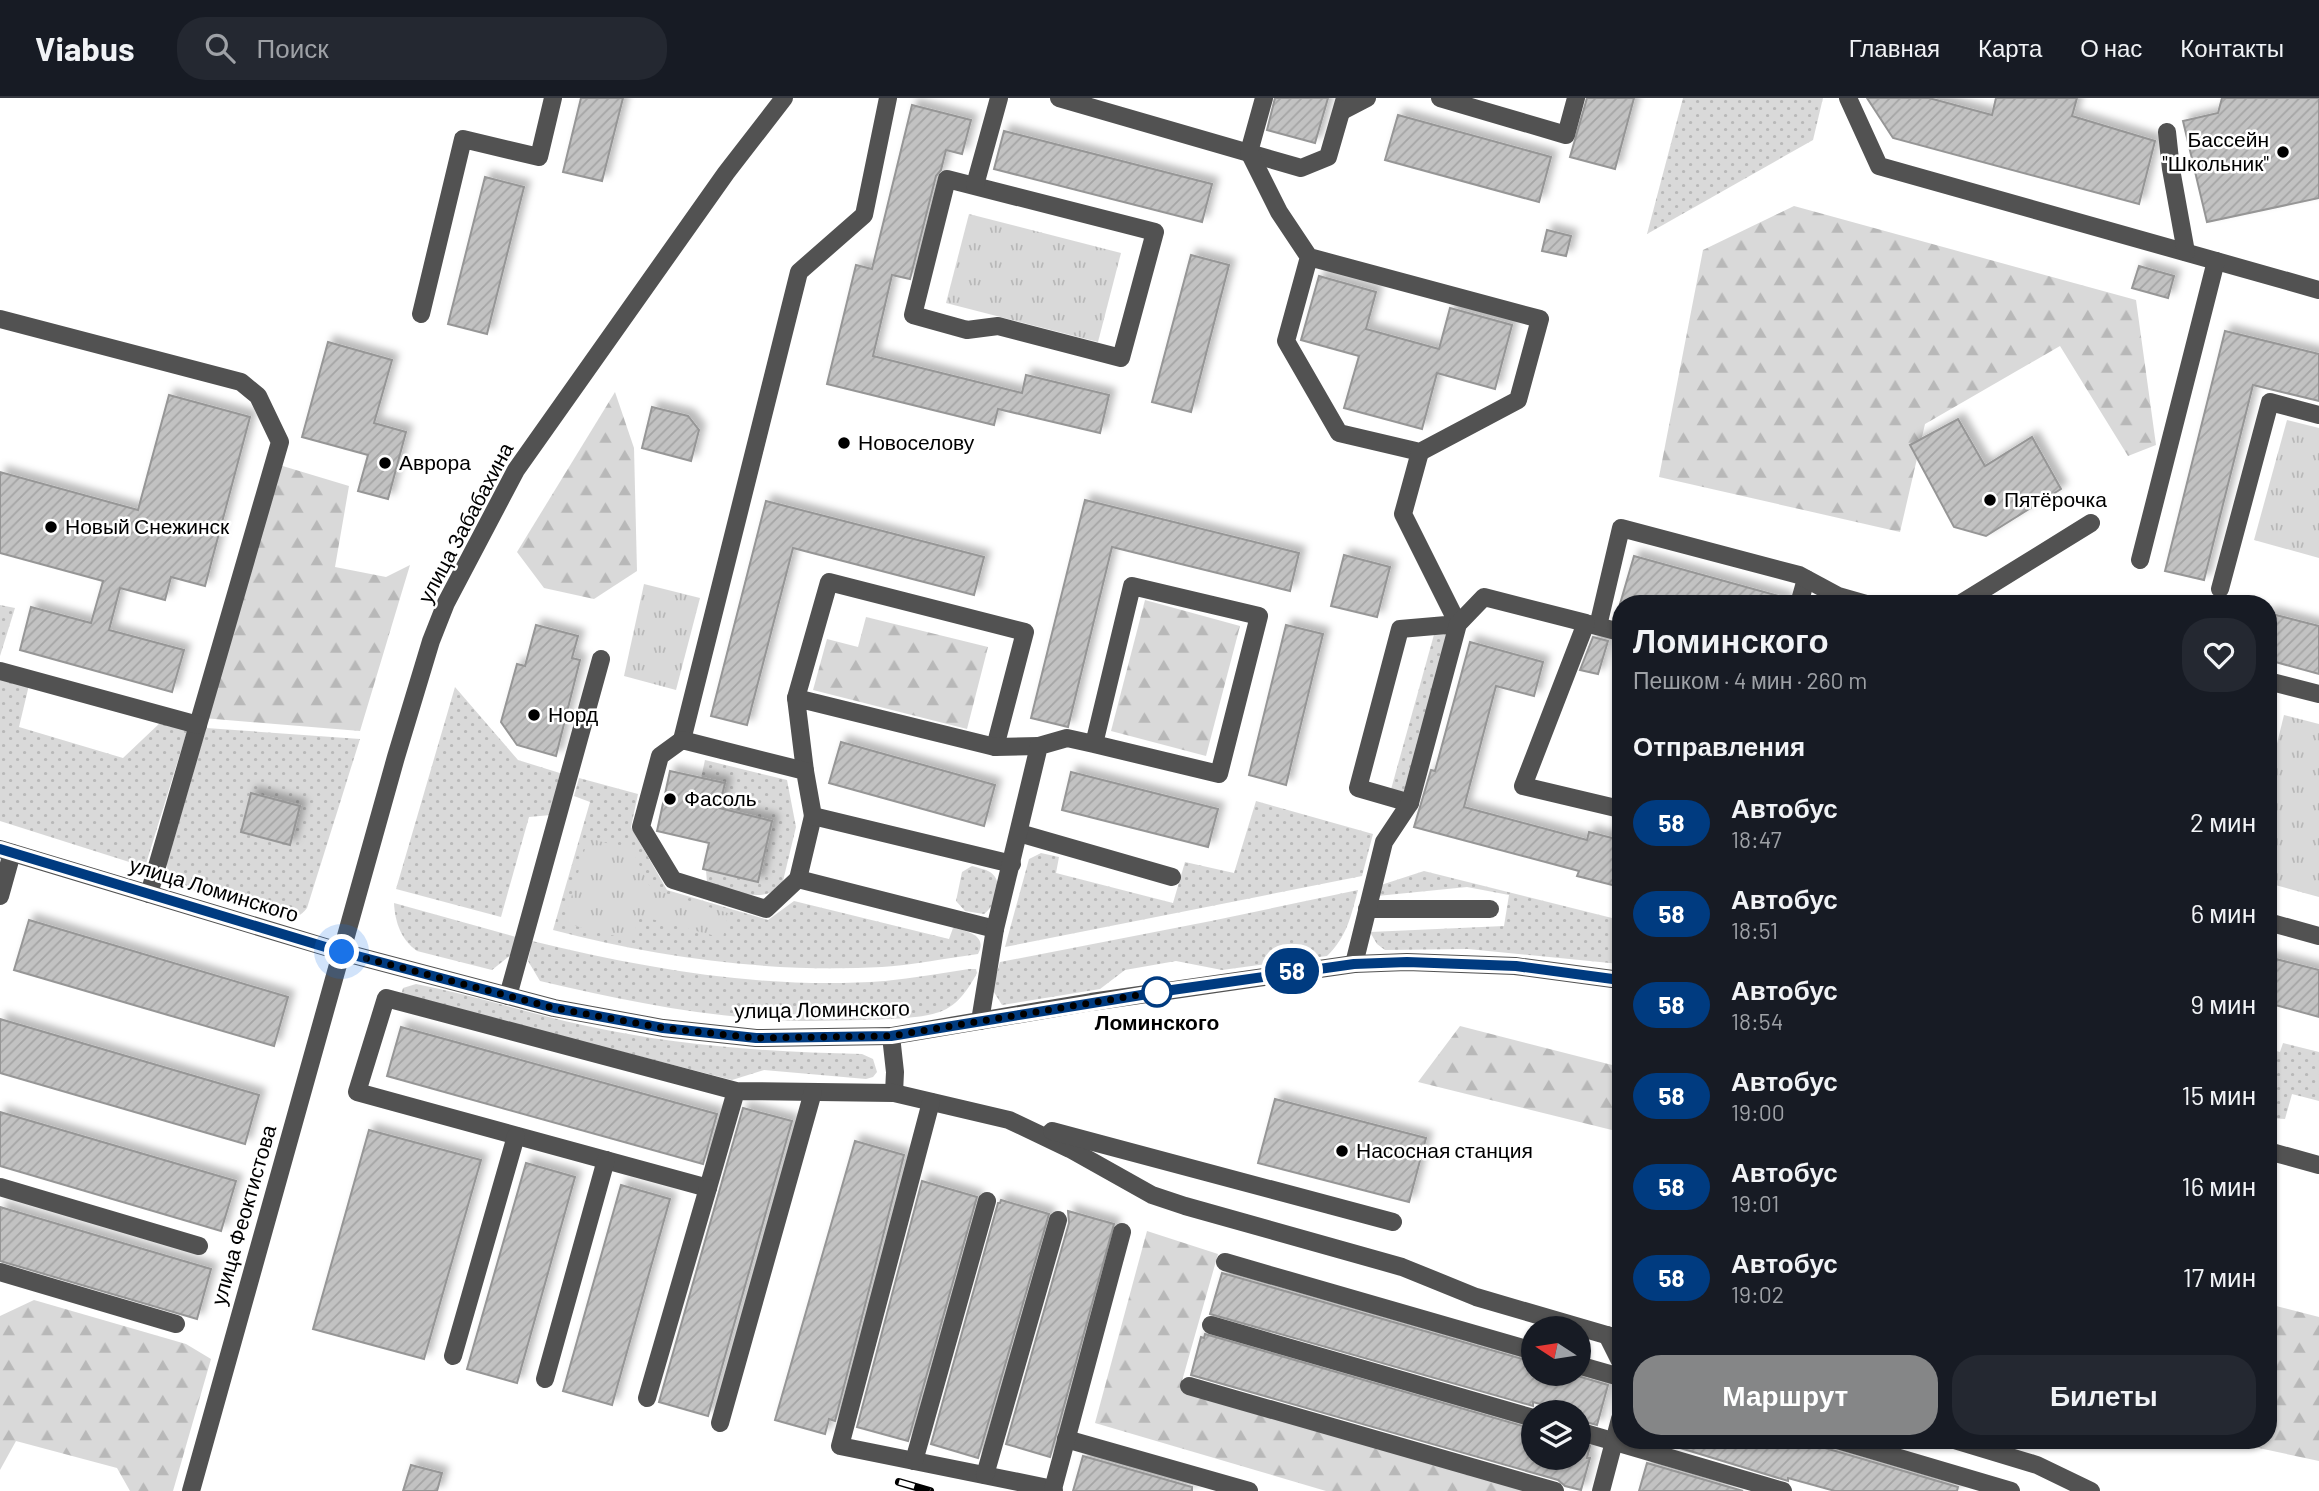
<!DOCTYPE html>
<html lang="ru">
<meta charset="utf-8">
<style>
:root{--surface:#171b24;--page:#242831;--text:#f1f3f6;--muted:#9ea1a6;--line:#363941;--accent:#858687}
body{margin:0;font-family:Barlow,sans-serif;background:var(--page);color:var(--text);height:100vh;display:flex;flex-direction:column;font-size:26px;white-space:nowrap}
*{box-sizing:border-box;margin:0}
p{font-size:23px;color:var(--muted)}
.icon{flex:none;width:38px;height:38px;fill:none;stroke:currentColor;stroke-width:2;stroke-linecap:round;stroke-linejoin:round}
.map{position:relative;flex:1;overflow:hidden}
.side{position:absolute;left:1612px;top:497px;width:665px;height:854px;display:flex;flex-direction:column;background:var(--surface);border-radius:28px;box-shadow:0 2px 5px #0004}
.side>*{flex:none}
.badge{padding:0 14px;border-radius:23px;font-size:24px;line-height:46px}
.needle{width:46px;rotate:282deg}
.controls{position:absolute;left:1521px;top:1218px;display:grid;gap:14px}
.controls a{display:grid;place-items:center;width:70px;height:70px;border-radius:50%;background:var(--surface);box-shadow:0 2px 5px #0004;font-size:35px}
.you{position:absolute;width:35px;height:35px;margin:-18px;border:5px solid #fff;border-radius:50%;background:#1a73e8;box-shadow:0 0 0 10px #1a73e833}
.map>.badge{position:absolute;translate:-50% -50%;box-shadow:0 0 0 4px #fff}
h2{padding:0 21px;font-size:26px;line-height:63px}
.round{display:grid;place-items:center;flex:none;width:74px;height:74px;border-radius:28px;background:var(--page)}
.head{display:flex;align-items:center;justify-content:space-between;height:119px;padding:0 21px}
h1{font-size:33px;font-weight:800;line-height:52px}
.action{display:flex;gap:14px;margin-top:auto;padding:14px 21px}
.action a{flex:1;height:80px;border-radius:28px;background:var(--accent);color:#fff;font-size:28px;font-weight:800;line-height:80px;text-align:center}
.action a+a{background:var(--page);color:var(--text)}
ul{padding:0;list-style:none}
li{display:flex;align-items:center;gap:21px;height:91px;padding:0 21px}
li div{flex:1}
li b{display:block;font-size:26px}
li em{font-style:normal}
li .badge{min-width:77px;font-weight:700;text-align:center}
header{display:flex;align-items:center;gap:42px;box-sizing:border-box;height:98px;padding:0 35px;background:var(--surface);border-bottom:2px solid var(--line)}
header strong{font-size:33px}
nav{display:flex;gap:38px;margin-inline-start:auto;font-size:24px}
.search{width:490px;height:63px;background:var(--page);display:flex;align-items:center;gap:18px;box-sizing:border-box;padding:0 24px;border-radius:28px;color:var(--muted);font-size:26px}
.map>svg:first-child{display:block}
.grass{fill:url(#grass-dots)}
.forest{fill:url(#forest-firs)}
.park{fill:url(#park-tufts)}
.building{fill:url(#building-hatch);stroke:#969696;stroke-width:2;filter:url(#shadow)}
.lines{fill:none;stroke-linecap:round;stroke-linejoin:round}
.minor{stroke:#525252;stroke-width:18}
.rail-casing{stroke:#000;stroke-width:8}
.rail{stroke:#fff;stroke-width:5;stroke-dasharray:16;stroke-linecap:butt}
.line-casing{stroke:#fff;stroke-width:16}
.line{stroke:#003b80;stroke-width:10}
.walk{stroke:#000;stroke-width:7;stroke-dasharray:0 12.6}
.poi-dot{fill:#000;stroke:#fff;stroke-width:2.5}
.stop-dot{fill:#fff;stroke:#003b80;stroke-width:3.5}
.labels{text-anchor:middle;stroke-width:5;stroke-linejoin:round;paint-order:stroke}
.poi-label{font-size:21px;fill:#000;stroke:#fff;text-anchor:start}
.street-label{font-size:21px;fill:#000;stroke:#fff}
.stop-label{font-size:21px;font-weight:bold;fill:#000;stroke:#fff}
</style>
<header>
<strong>Viabus</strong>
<div class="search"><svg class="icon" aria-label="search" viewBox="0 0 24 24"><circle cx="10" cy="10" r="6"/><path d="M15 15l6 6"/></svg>Поиск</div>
<nav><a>Главная</a><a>Карта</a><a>О нас</a><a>Контакты</a></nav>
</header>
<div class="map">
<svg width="2319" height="1393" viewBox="0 0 2319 1393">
<defs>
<pattern id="grass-dots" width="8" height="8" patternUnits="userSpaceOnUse" patternTransform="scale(1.75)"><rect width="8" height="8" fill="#d9d9d9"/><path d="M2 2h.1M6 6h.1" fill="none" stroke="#b8b8b8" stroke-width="1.8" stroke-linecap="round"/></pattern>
<pattern id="forest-firs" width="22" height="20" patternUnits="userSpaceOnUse" patternTransform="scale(1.75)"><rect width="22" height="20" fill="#d9d9d9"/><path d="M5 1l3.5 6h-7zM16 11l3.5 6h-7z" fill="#b8b8b8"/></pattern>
<pattern id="park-tufts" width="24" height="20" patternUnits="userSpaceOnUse" patternTransform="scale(1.75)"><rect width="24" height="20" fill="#d9d9d9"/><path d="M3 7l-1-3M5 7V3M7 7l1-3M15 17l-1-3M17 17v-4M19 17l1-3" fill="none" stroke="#b8b8b8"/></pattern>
<pattern id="building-hatch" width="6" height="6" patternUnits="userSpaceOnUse" patternTransform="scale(1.75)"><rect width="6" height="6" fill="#c2c2c2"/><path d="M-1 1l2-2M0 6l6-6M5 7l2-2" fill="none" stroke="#a5a5a5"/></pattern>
<filter id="shadow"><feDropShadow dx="6" dy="-6" stdDeviation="3.5" flood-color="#0004"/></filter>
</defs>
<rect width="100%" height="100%" fill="#fff"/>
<g class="grass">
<path d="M 1683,0 L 1823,0 L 1813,42 L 1647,136 Z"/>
<path d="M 0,507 L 15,510 L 0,558 Z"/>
<path d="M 1451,531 L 1406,699 L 1390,695 L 1435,533 Z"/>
<path d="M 0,578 L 29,587 L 19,629 L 123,660 L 162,623 L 188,630 L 145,769 L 0,723 Z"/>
<path d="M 455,589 L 518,662 L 563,676 L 551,717 L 529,719 L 501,819 L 396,791 Z"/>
<path d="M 206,630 L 360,641 L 307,810 C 301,818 295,820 285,820 L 176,787 C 169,780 167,775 167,765 Z"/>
<path d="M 705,662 L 787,682 L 796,729 L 783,783 C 767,810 731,791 707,785 L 706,772 L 758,784 L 772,723 L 719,710 L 725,686 L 701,680 Z"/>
<path d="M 579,680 L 638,696 L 631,729 L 667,792 L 768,822 L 794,803 L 949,841 L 953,830 C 967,833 988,837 978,856 C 947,860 914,867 882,869 C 772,875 660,860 553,832 L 590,704 L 574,698 Z"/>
<path d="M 1256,703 L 1373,736 L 1362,778 L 1005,849 L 1029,761 L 1041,755 L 1059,759 L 1056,775 L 1173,805 L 1185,764 L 1234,775 Z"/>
<path d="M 972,768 C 978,770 985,771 990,774 C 1005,784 996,807 984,816 L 965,813 L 956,803 L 962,774 Z"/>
<path d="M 1424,773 L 1620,822 L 1620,866 L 1468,851 L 1385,852 L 1377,846 L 1370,834 L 1504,828 L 1509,797 L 1467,789 L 1377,798 L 1381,787 Z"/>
<path d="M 1358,792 C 1351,818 1347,839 1327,858 L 1222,872 L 1176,863 L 1125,872 L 1100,891 L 1002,907 L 992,891 L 1000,864 L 1211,823 Z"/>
<path d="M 394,805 L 516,839 L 512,856 L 492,872 L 417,853 C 401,842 395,824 394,805 Z"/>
<path d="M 532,843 C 647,871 766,892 885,883 C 913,880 942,875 969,871 L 976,871 L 977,875 C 968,892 956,910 936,915 C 917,921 882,921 862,922 C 825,923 787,924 750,920 C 679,914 609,899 540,883 L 528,863 Z"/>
<path d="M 416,886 C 474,897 530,916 587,928 C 678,948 770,954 862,956 L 873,961 L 877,974 L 873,979 L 866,981 L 764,972 L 732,982 L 401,897 L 403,890 Z"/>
<path d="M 2283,945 L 2319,954 L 2319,1003 L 2292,996 L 2285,1021 L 2268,1020 L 2268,951 L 2280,954 Z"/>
</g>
<g class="forest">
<path d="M 1794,108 L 2136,202 L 2156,347 L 2128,358 L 2060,248 L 1925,326 L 1900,434 L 1659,379 L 1703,152 Z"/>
<path d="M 615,294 L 634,350 L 637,473 L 594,501 L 544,490 L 517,454 Z"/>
<path d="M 276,366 L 349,388 L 335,469 L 386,479 L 410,467 L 360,633 L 203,620 Z"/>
<path d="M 1145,502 L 1240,528 L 1206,658 L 1111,633 Z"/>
<path d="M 866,519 L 988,549 L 967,631 L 813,592 L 827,541 L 858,549 Z"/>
<path d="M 1460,928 L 1620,969 L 1620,1034 L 1418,984 Z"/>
<path d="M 1147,1133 L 1218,1156 L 1180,1290 L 1526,1393 L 1326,1393 L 1095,1325 Z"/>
<path d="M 34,1202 L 186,1246 L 211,1261 L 173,1393 L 130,1393 L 117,1370 L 16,1343 L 0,1372 L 0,1218 Z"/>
<path d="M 2268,1206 L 2319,1219 L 2319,1363 L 2221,1342 L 2268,1342 Z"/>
</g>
<g class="park">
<path d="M 969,116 L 1121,155 L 1098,244 L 946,205 Z"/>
<path d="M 2287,322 L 2319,330 L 2319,460 L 2254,442 Z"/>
<path d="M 644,486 L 700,500 L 676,592 L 624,578 Z"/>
<path d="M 2284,617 L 2319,626 L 2319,799 L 2268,785 L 2268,682 Z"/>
<path d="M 588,740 L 632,752 L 651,791 L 728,815 L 723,840 L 640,818 L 631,842 L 564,825 Z"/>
</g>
<g class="building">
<path d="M 581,0 L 623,0 L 602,83 L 563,74 Z"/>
<path d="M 1275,0 L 1328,0 L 1315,45 L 1267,32 Z"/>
<path d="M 1587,0 L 1634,0 L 1615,71 L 1570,59 Z"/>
<path d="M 1867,0 L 1929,0 L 1992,17 L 1996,0 L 2077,0 L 2072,18 L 2155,43 L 2139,106 L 1893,40 Z"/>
<path d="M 2222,0 L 2319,0 L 2319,100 L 2207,124 L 2183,23 L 2218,15 Z"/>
<path d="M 912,7 L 971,22 L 962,56 L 946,52 L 941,72 L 936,78 L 910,181 L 892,177 L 873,258 L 1022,295 L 1026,277 L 1109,297 L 1100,335 L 998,311 L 994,327 L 827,286 L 856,167 L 872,171 Z"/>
<path d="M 1398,17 L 1551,59 L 1539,104 L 1385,62 Z"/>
<path d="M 1004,33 L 1212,86 L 1202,124 L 994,71 Z"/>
<path d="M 485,79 L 524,89 L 487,236 L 448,226 Z"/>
<path d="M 1547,132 L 1571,138 L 1566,158 L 1542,153 Z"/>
<path d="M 1191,157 L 1229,167 L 1191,314 L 1152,304 Z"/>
<path d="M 2139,168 L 2174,178 L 2168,200 L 2132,190 Z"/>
<path d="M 1319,178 L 1376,194 L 1366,231 L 1439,251 L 1450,210 L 1512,227 L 1495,291 L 1437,275 L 1422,331 L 1344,310 L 1359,258 L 1301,242 Z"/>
<path d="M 2225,233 L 2319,256 L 2319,303 L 2253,287 L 2204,482 L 2165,473 Z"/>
<path d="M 328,244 L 392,262 L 374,325 L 406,334 L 388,401 L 358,393 L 368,357 L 302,339 Z"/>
<path d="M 169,297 L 250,319 L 205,488 L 171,479 L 165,502 L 120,490 L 109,532 L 184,552 L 172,594 L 20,552 L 31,509 L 91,525 L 103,483 L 0,455 L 0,374 L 138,412 Z"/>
<path d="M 652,309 L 688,318 L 699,332 L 691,363 L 642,350 Z"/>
<path d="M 1958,321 L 1985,368 L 2032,339 L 2061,391 L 1986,438 L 1954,429 L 1910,347 Z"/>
<path d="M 1085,402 L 1299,455 L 1290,493 L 1112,449 L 1068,629 L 1031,620 Z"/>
<path d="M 766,403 L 984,459 L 974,497 L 793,450 L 747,627 L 711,618 Z"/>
<path d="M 1344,457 L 1390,469 L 1377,519 L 1331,508 Z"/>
<path d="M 1634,458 L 1786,500 L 1786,506 L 1620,506 Z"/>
<path d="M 2268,515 L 2319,528 L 2319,576 L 2268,562 Z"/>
<path d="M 536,527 L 578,538 L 572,560 L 580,562 L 556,658 L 517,647 L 501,624 L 517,566 L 525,568 Z"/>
<path d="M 1286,527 L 1323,536 L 1286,687 L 1249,677 Z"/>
<path d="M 1593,539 L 1608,543 L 1598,576 L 1580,572 Z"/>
<path d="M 1470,544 L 1543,564 L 1534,598 L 1496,588 L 1464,709 L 1587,742 L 1589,734 L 1620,742 L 1620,789 L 1577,778 L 1579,773 L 1414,729 L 1431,672 L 1435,673 Z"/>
<path d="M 841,644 L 995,687 L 984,728 L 829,685 Z"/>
<path d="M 670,673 L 725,685 L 719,710 L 772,723 L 758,784 L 703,771 L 709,745 L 657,733 Z"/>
<path d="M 1071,674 L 1218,711 L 1208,749 L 1062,712 Z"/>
<path d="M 251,695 L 300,708 L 290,747 L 241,734 Z"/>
<path d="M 29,822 L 288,899 L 274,948 L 14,872 Z"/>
<path d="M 2268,859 L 2319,872 L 2319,919 L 2268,905 Z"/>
<path d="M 0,921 L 259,997 L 245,1046 L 0,975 Z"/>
<path d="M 401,929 L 717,1016 L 703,1066 L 387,978 Z"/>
<path d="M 1275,1001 L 1426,1040 L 1409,1104 L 1258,1065 Z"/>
<path d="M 743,1010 L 792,1023 L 708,1318 L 659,1304 Z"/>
<path d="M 0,1014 L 236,1083 L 221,1133 L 0,1068 Z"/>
<path d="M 369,1032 L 481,1062 L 424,1261 L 313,1231 Z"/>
<path d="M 855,1043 L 904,1057 L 835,1323 L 829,1321 L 825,1336 L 775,1322 Z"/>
<path d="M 526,1065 L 575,1079 L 517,1285 L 467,1271 Z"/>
<path d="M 922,1083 L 977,1099 L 908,1343 L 857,1329 Z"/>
<path d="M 621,1087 L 670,1101 L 612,1307 L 563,1293 Z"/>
<path d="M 1001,1102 L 1049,1116 L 978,1360 L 931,1346 L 998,1105 L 1000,1105 Z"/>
<path d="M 0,1109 L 211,1171 L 197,1221 L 0,1163 Z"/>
<path d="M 1068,1113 L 1114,1126 L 1050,1359 L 1006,1346 L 1069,1125 Z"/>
<path d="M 1222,1175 L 1533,1264 L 1533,1276 L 1571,1276 L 1608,1287 L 1597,1327 L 1578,1322 L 1578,1314 L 1570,1314 L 1533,1304 L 1533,1308 L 1210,1216 Z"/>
<path d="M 1205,1236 L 1533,1331 L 1533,1360 L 1578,1360 L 1578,1345 L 1590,1348 L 1587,1360 L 1590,1360 L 1581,1392 L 1565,1388 L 1558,1382 L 1191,1277 L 1201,1239 L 1204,1240 Z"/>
<path d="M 1654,1342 L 1798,1342 L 1958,1389 L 1957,1393 L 1835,1393 L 1788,1380 L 1788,1383 Z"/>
<path d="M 1083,1358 L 1192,1389 L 1192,1393 L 1073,1393 Z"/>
<path d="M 1647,1365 L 1743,1393 L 1639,1393 Z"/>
<path d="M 411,1367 L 442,1375 L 437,1393 L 403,1393 Z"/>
</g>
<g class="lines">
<g class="minor">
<path d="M 1059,0 L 1301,70 L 1328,59 L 1345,0"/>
<path d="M 1264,0 L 1249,54 L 1279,114 L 1309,159 L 1540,221 L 1518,302 L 1420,354 L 1339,335 L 1286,243 L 1309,159"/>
<path d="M 1440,0 L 1566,37 L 1576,0"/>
<path d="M 1848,0 L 1879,68 L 2319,192"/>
<path d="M 1342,13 L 1367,0"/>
<path d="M 2167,34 L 2171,71 L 2186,154"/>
<path d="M 947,81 L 1155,134 L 1121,260 L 998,228 L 967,232 L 913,217 Z"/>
<path d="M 975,87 L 999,0"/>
<path d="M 421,216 L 463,41 L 539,59 L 553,0"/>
<path d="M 0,221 L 241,284 L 258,298 L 280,344 L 149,796"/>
<path d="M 2140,462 L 2216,163"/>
<path d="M 2220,491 L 2270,304 L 2319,317"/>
<path d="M 1799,506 L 1806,481"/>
<path d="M 1960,506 L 2091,425"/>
<path d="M 1589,526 L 1620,534"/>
<path d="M 1598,528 L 1621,430 L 1799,477 L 1838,498 L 1866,506"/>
<path d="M 0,573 L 198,627"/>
<path d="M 2268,583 L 2319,596"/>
<path d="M 796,600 L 829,484 L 1025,534 L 995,649"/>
<path d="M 682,642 L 799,174 L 864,117 L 888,0"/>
<path d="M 805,673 L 796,600 L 995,649 L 1039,648"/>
<path d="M 1410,705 L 1358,690 L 1400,531 L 1458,526 L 1403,416 L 1420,354"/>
<path d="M 1019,735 L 1172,779"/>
<path d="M 0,751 L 342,854 L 554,910 L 663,930 L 756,940 L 891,938 L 1091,904 L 1354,866 L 1407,864 L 1515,868 L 1620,882"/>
<path d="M 798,781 L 813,718"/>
<path d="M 0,798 L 12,755"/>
<path d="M 1367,811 L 1490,811"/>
<path d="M 2268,824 L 2319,838"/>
<path d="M 995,831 L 798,781 L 766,811 L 673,782 L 641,729 L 660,658 L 682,642 L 805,673 L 813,718 L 1012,766"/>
<path d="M 1354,866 L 1384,744 L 1410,705 L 1458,526 L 1484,499 L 1586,525 L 1523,688 L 1620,711"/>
<path d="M 508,898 L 601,561"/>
<path d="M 980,923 L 995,831 L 1039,648 L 1067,640 L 1094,646 L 1132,488 L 1259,518 L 1219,676 L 1094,646"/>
<path d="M 891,938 L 895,974 L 894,995"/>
<path d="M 736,993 L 708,1090 L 357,994 L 386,900 L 736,993 L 894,995 L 1009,1022 L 1070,1051 L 1152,1097 L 1185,1108 L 1402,1169 L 1476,1199 L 1620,1241"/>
<path d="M 931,1004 L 840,1348 L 1053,1391 L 1054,1393"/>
<path d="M 1052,1033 L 1393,1124"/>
<path d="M 2268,1053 L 2319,1067"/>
<path d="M 0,1089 L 199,1148"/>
<path d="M 1225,1164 L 1533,1253"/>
<path d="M 0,1174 L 176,1226"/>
<path d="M 1211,1227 L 1533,1320"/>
<path d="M 1607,1237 L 1620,1263"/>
<path d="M 453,1258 L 516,1038"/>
<path d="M 1578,1267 L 1620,1279"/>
<path d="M 545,1281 L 606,1062"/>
<path d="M 1189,1288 L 1555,1393"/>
<path d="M 647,1300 L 708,1090"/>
<path d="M 720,1325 L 813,994"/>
<path d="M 1578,1333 L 1783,1393"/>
<path d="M 1066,1341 L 1249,1393"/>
<path d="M 1838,1342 L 2011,1393"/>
<path d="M 1954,1342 L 2037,1367 L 2091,1393"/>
<path d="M 914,1363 L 987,1103"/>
<path d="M 985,1377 L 1058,1122"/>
<path d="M 1053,1391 L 1122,1134"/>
<path d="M 191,1393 L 396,659 L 431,543 L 446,505 L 516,372 L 726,75 L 784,0"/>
<path d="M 1601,1393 L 1620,1321"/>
</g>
<g class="rail-casing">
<path id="rail" d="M 899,1384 L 930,1393"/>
</g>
<use href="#rail" class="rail"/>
</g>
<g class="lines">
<g class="line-casing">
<path id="line" d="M 0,751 L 342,854 L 554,910 L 663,930 L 756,940 L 891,938 L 1172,892 L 1354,866 L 1407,864 L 1516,868 L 1620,882"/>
</g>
<use href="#line" class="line"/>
<path class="walk" d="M 342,854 L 554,910 L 663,930 L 756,940 L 891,938 L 1157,894"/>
</g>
<g class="poi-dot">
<circle cx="2283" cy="54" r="7"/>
<circle cx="844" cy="345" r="7"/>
<circle cx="385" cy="365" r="7"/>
<circle cx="1990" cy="402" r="7"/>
<circle cx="51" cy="429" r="7"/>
<circle cx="534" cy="617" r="7"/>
<circle cx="670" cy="701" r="7"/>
<circle cx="1342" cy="1053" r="7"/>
</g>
<circle class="stop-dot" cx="1157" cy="894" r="14"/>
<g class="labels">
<g class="poi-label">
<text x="2269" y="49" text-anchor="end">Бассейн<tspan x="2269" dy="24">"Школьник"</tspan></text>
<text x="858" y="352">Новоселову</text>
<text x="399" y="372">Аврора</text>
<text x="2004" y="409">Пятёрочка</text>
<text x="65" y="436">Новый Снежинск</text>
<text x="548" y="624">Норд</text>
<text x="684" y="708">Фасоль</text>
<text x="1356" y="1060">Насосная станция</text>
</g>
<g class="street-label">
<text transform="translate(466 425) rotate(-62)" y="7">улица Забабахина</text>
<text transform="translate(214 792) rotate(17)" y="7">улица Ломинского</text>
<text transform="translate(822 912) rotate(-1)" y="7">улица Ломинского</text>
<text transform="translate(244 1117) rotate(-74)" y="7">улица Феоктистова</text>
</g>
<g class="stop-label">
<text x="1157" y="932">Ломинского</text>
</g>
</g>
</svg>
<div class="controls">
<a><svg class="needle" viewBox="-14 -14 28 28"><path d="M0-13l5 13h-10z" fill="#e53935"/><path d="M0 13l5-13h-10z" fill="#9ea1a6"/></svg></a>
<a><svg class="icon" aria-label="layers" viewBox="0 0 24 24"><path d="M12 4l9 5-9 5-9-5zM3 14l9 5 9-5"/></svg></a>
</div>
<div class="you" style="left:342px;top:854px"></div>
<b class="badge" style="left:1292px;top:873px;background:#003b80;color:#fff">58</b>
<section class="side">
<div class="head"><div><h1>Ломинского</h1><p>Пешком · 4 мин · 260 m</p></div><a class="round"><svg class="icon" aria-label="heart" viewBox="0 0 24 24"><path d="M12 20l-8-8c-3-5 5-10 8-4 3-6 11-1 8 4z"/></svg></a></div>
<h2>Отправления</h2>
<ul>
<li><span class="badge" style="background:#003b80;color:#fff">58</span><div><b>Автобус</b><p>18:47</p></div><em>2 мин</em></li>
<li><span class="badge" style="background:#003b80;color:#fff">58</span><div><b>Автобус</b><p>18:51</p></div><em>6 мин</em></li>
<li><span class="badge" style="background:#003b80;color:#fff">58</span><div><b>Автобус</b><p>18:54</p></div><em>9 мин</em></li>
<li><span class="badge" style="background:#003b80;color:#fff">58</span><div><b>Автобус</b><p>19:00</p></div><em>15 мин</em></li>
<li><span class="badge" style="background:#003b80;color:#fff">58</span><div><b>Автобус</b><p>19:01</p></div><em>16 мин</em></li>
<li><span class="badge" style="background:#003b80;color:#fff">58</span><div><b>Автобус</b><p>19:02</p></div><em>17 мин</em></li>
</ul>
<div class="action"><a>Маршрут</a><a>Билеты</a></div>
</section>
</div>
